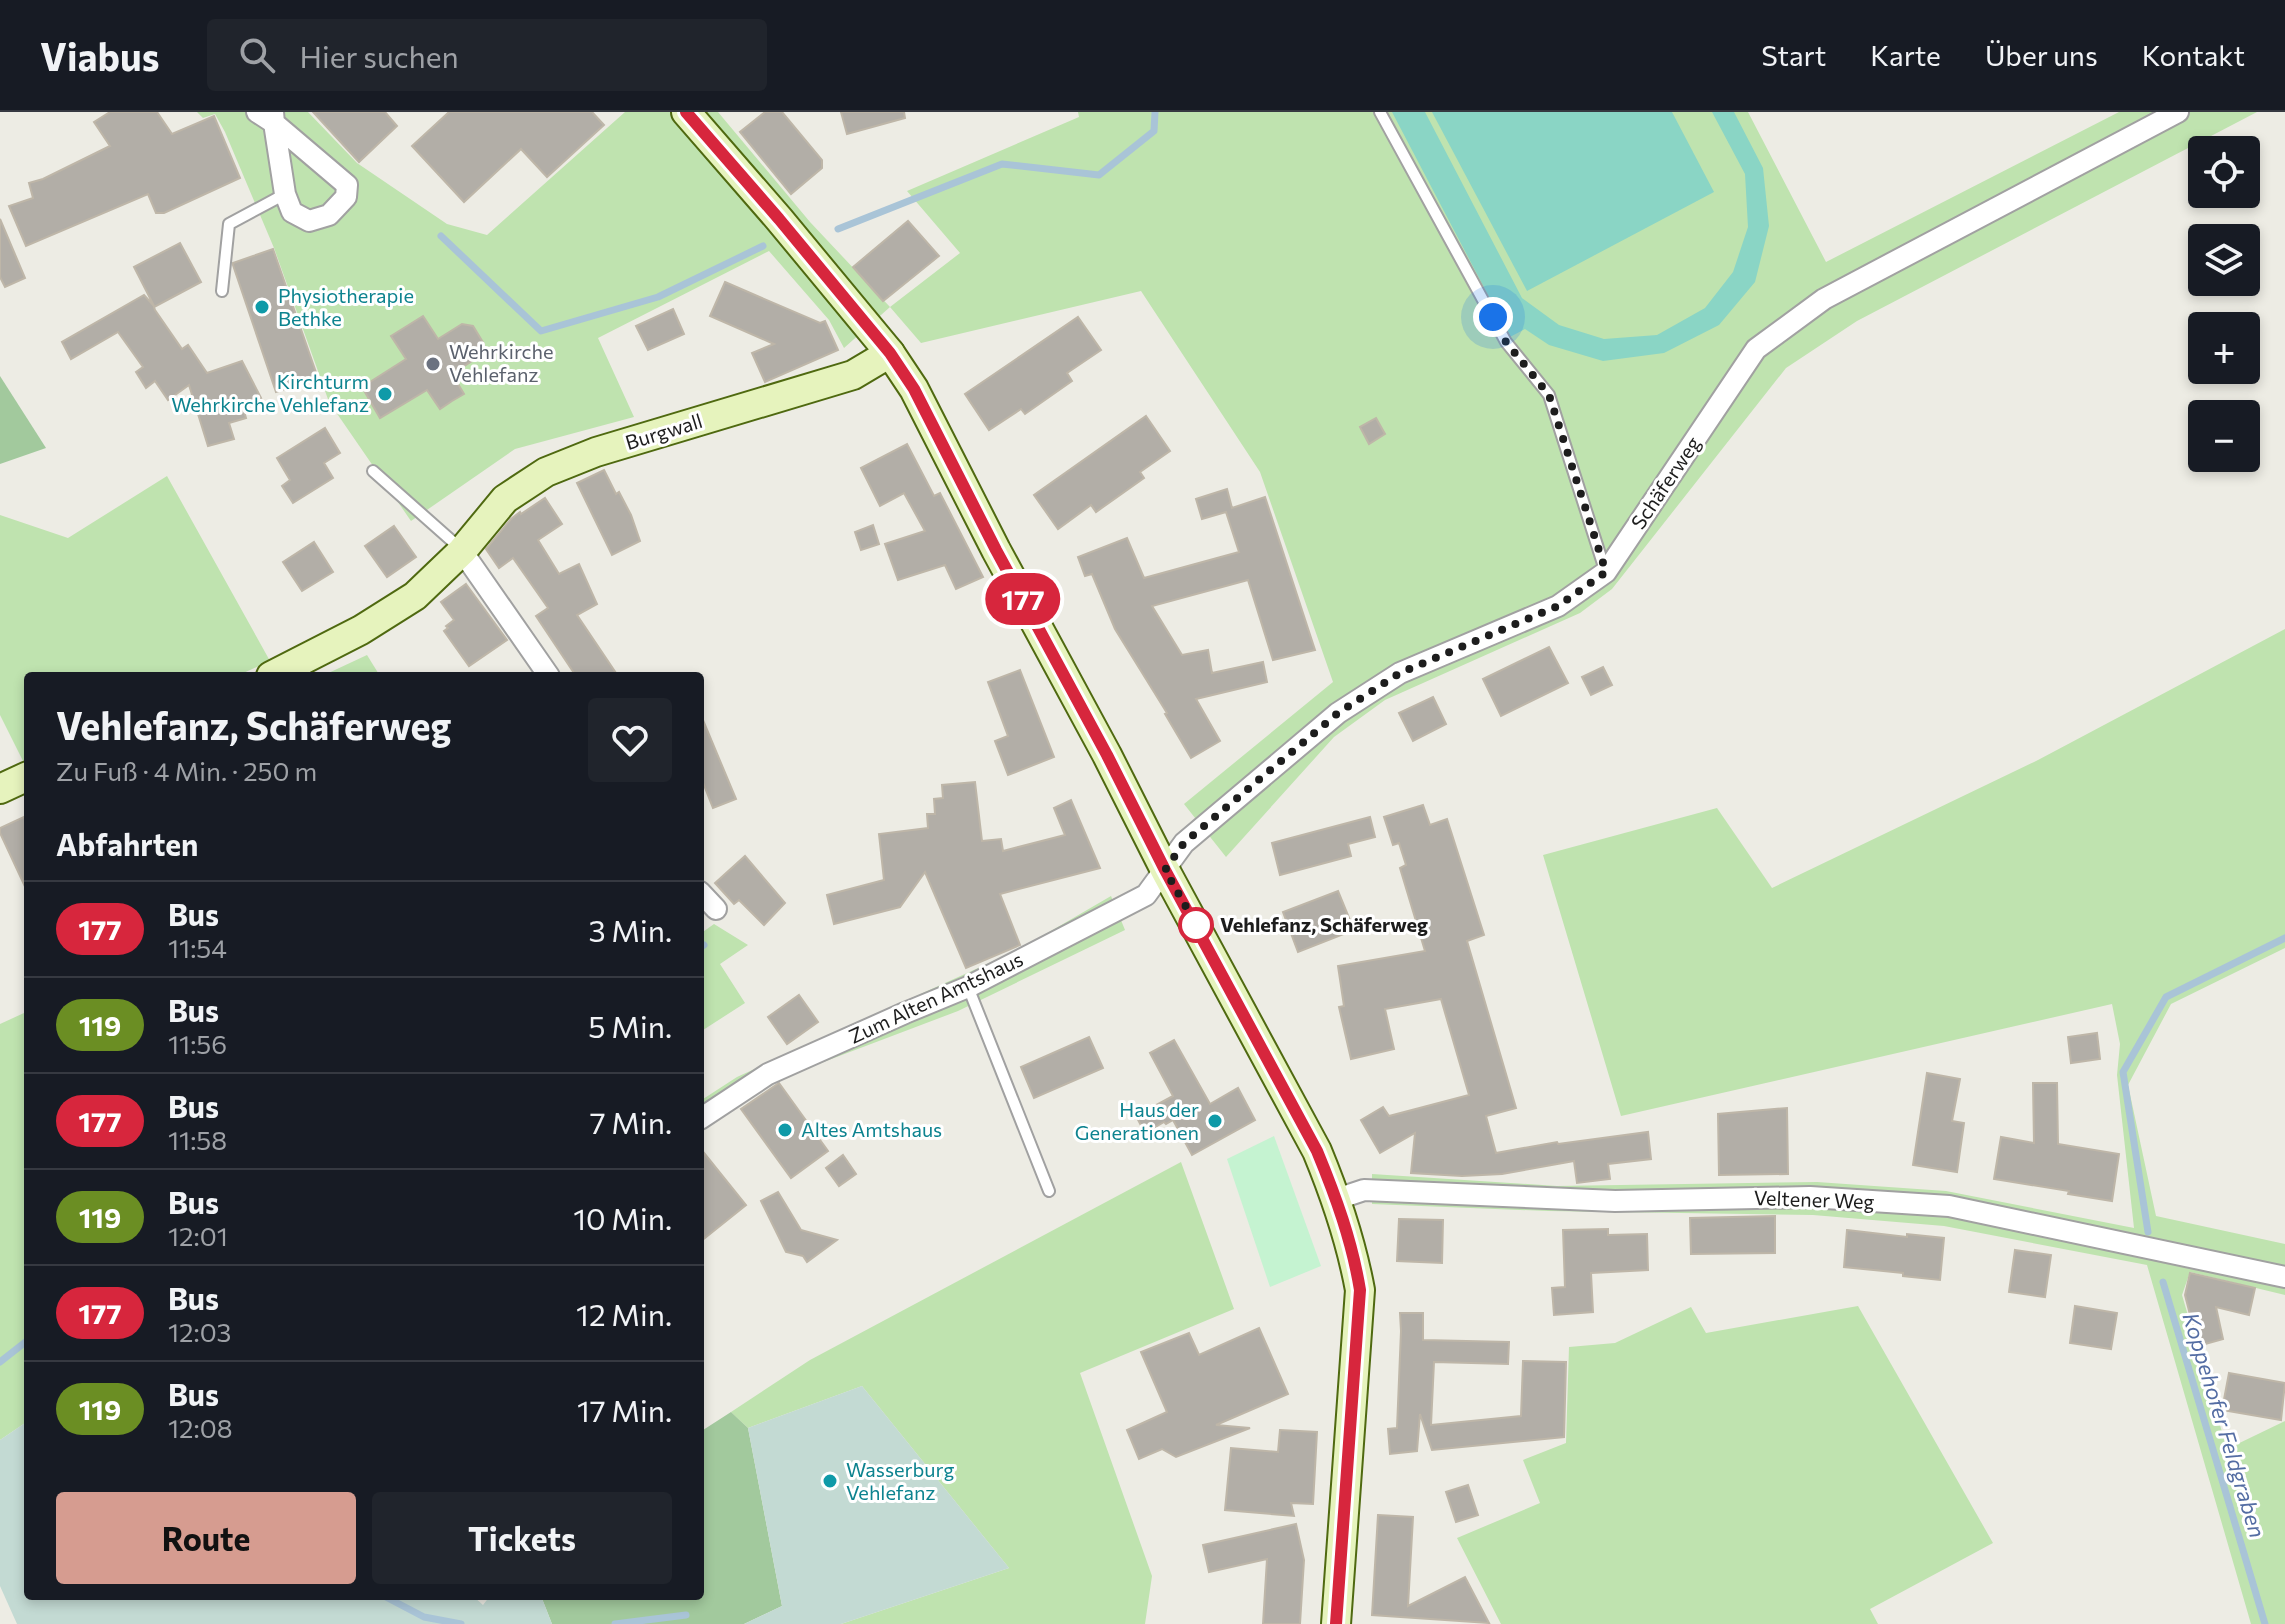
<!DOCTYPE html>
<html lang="de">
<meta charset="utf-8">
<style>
:root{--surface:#171b24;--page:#20242c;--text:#f1f3f6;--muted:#9ea1a6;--line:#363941;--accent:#d69c90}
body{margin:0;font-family:Commissioner,sans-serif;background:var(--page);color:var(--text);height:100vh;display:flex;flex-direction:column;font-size:30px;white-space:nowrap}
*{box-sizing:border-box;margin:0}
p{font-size:26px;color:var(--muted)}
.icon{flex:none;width:44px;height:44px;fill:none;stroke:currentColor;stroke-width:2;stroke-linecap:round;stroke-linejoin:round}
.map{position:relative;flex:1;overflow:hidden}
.drawer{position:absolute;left:24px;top:560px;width:680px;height:928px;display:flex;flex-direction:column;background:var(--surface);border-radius:8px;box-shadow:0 4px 12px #0003}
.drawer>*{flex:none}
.badge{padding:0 16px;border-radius:26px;font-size:28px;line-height:52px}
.tools{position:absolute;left:2188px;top:24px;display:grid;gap:16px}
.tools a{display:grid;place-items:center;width:72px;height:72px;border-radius:8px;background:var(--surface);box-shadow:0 4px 12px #0003;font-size:40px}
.you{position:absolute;width:40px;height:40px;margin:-20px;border:6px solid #fff;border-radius:50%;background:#1a73e8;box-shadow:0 0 0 12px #1a73e833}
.map>.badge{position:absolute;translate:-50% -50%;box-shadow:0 0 0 4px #fff}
h2{padding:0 32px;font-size:30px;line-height:72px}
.round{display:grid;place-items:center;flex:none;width:84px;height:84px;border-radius:8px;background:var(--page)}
.overview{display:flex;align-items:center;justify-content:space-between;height:136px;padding:0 32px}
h1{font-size:38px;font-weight:700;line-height:60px}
.primary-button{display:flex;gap:16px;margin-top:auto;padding:16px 32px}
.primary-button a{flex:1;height:92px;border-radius:8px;background:var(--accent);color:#111;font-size:32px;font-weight:700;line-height:92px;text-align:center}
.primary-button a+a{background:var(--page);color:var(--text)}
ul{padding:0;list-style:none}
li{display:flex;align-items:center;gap:24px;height:96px;padding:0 32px;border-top:2px solid var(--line)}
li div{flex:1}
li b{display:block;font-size:30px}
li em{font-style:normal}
li .badge{min-width:88px;font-weight:700;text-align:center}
header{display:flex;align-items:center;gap:48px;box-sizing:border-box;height:112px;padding:0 40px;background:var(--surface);border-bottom:2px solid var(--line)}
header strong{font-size:38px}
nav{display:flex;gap:44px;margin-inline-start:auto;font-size:28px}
.search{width:560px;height:72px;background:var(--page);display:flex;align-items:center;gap:20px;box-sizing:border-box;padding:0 28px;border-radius:8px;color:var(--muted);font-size:30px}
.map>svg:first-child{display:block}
.grass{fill:#bfe3af}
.forest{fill:#a2c99d}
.wetland{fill:#c3dad3}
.park{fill:#c5f3d1}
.pitch{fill:#8ad5c5}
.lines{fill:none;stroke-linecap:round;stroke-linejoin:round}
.stream{stroke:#a9c4d7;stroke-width:7}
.building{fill:#b2aea7;stroke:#beb6a8;stroke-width:2}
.lane-casing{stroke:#a1a1a1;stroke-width:14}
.street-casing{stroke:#a1a1a1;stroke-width:24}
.secondary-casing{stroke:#4f6910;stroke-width:32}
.lane{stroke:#fff;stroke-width:10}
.street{stroke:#fff;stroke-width:20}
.secondary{stroke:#e6f3bd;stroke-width:28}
.line-casing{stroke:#fff;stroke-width:18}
.line{stroke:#d7263d;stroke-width:12}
.walk{stroke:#1d1d1d;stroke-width:8;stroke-dasharray:0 14.4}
.culture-dot{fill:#0f9aa8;stroke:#fff;stroke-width:3}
.worship-dot{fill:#6b7280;stroke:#fff;stroke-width:3}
.stop-dot{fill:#fff;stroke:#d7263d;stroke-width:4}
.labels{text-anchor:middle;stroke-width:6;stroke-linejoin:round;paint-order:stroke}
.culture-label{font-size:20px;fill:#0d838f;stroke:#fff;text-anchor:start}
.worship-label{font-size:20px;fill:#5b616d;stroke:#fff;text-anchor:start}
.street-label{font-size:20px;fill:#1d1d1d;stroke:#fff}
.stop-label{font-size:20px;font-weight:bold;fill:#1d1d1d;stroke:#fff;text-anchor:start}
.water-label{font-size:22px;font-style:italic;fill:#546da3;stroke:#fff}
</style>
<header>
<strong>Viabus</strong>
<div class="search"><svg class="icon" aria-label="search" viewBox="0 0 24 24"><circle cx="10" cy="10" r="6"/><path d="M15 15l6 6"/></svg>Hier suchen</div>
<nav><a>Start</a><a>Karte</a><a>Über uns</a><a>Kontakt</a></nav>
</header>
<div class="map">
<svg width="2285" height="1512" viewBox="0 0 2285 1512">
<rect width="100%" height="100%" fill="#edece4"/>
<g class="grass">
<path d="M 197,0 L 308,0 L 357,51 L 447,112 L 487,123 L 625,0 L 718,0 L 810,110 L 890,195 L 960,141 L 907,79 L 1079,5 L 1078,0 L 1748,0 L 1826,150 L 2119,0 L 2257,0 L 1857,209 L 1786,256 L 1612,477 L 1580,501 L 1385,588 L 1334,625 L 1226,745 L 1184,692 L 1333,570 L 1260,360 L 1141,179 L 921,231 L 890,195 L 844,236 L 829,208 L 769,139 L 598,226 L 634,305 L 515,337 L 411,409 L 329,290 L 274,136 L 225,20 L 215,2 L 203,6 Z"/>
<path d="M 167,364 L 270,549 L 237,564 L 28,564 L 28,650 L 24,651 L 0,603 L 0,403 L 68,426 Z"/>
<path d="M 2285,517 L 2285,836 L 2171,892 L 2128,973 L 2156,1104 L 2285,1132 L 2285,1183 L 2190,1160 L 2182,1183 L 2227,1337 L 2285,1309 L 2285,1512 L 2251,1512 L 2147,1153 L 1944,1114 L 1813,1103 L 1548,1099 L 1372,1092 L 1372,1062 L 1557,1074 L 1817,1070 L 1946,1079 L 2134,1116 L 2117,963 L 2120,932 L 2112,892 L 1621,1004 L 1543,743 L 1717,696 L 1772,776 L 2038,648 Z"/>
<path d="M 367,543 L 380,564 L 322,564 Z"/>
<path d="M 1111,784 L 1125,818 L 958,899 L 776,968 L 700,1021 L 700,989 L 737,965 L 1020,837 Z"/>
<path d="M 714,812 L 748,833 L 720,852 L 745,891 L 700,920 L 700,822 Z"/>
<path d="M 24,901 L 28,906 L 28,1309 L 0,1328 L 0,912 Z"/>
<path d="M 1181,1050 L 1234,1197 L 1080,1261 L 1152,1464 L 1145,1512 L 841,1512 L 1009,1456 L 862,1274 L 748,1316 L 731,1300 L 810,1248 Z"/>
<path d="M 1858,1194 L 1993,1431 L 1870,1497 L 1878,1512 L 1501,1512 L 1457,1426 L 1540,1391 L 1523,1348 L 1566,1331 L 1569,1235 L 1615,1231 L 1691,1195 L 1706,1221 Z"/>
</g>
<g class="forest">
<path d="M 0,264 L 46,336 L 0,352 Z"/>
<path d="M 731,1300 L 748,1316 L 782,1494 L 744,1512 L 552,1512 L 541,1484 L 700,1484 L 700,1320 Z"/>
</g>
<g class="wetland">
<path d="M 862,1274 L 1009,1456 L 841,1512 L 744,1512 L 782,1494 L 748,1316 Z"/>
<path d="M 28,1309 L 28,1484 L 473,1484 L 483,1493 L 490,1484 L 541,1484 L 552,1512 L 17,1512 L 0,1474 L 0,1328 Z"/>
</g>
<path class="park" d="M 1274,1024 L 1321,1154 L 1270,1175 L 1227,1047 Z"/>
<g class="pitch">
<path d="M 1392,0 L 1425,0 L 1522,186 L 1559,213 L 1604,227 L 1657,223 L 1705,196 L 1733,160 L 1748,115 L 1745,62 L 1712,0 L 1734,0 L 1763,56 L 1769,114 L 1755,170 L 1719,213 L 1664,241 L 1603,249 L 1549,233 L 1525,217 L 1510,225 Z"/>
<path d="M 1432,0 L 1672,0 L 1714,80 L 1527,179 Z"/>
</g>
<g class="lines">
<g class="stream">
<path d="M 838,117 L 1002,52 L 1099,63 L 1154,19 L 1155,0"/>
<path d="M 441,124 L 541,219 L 658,185 L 763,134"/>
<path d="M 700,836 L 704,833"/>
<path d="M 2148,1120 L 2123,960 L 2166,885 L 2285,826"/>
<path d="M 2163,1170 L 2265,1512"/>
<path d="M 0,1250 L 28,1228"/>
<path d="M 384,1484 L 424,1505 L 461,1512"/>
<path d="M 615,1512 L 686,1503"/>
</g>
</g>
<g class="building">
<path d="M 110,0 L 157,0 L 172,22 L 214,4 L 240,66 L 164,101 L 156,101 L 148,82 L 26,134 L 9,94 L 33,86 L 29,71 L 43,67 L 110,34 L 94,10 Z"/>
<path d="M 313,0 L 385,0 L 397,14 L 359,50 Z"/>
<path d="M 449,0 L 592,0 L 604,13 L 547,65 L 521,37 L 464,90 L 412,34 Z"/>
<path d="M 765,0 L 782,0 L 822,48 L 822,56 L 791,82 L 740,20 Z"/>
<path d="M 841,0 L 904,0 L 905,6 L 847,22 Z"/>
<path d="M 0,107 L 25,166 L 5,175 L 0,165 Z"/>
<path d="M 908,109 L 939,144 L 883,189 L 853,155 Z"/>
<path d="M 180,131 L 201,170 L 154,195 L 155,198 L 182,237 L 188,233 L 207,261 L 242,249 L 261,286 L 242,292 L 246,306 L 229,311 L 234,327 L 208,334 L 189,273 L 168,288 L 155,269 L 146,276 L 136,260 L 143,255 L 118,220 L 71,247 L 62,230 L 144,183 L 154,194 L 134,155 Z"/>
<path d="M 273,137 L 318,266 L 276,280 L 233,153 L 233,151 Z"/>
<path d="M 725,170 L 820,211 L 825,209 L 838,238 L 765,270 L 752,241 L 774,232 L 710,204 Z"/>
<path d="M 673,197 L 684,222 L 648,238 L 636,214 Z"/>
<path d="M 423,204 L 438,227 L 462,212 L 473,214 L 484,232 L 483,242 L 452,262 L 464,282 L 452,289 L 440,297 L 427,278 L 380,306 L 362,275 L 406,247 L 391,224 Z"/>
<path d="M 1078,205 L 1101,238 L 1067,261 L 1072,269 L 1025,302 L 1021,297 L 989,318 L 965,282 Z"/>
<path d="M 1146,304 L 1170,339 L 1140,360 L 1144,366 L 1096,400 L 1091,393 L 1058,417 L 1034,383 Z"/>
<path d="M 1376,306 L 1385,322 L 1369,332 L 1360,315 Z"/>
<path d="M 325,316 L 340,341 L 324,351 L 333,366 L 293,391 L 282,374 L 290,368 L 277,346 Z"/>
<path d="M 907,332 L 934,384 L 940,381 L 983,465 L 956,477 L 945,453 L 898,468 L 885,432 L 925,419 L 904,381 L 880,394 L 861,356 Z"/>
<path d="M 604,358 L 616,382 L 619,380 L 631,403 L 640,429 L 612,443 L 577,371 Z"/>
<path d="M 1227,377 L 1232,396 L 1265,385 L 1315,538 L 1273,548 L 1248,468 L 1152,494 L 1182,543 L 1208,538 L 1212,561 L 1263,550 L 1267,570 L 1196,587 L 1220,629 L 1191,646 L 1165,602 L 1167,601 L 1115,517 L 1092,462 L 1085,464 L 1078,445 L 1127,426 L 1144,466 L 1239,440 L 1226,400 L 1202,407 L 1196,387 Z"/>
<path d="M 545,386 L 562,412 L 538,428 L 559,462 L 579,452 L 597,492 L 577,503 L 618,564 L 576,564 L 536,504 L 548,496 L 513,446 L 499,456 L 486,437 L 511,407 L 520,400 L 521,402 Z"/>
<path d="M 873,413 L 879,432 L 861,438 L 855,420 Z"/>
<path d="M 394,414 L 416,445 L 387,465 L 365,434 Z"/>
<path d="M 314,430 L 333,460 L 302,479 L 283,450 Z"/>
<path d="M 466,472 L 507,528 L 469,554 L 444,519 L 448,516 L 446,514 L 454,508 L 441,490 Z"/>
<path d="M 1549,535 L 1568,571 L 1501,604 L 1483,567 Z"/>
<path d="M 1603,555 L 1612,573 L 1591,583 L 1582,565 Z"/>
<path d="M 1020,558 L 1054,645 L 1008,663 L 995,629 L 1008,624 L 988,570 Z"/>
<path d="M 1433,585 L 1446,612 L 1413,629 L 1399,601 Z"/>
<path d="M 700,601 L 736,687 L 713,696 L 700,663 Z"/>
<path d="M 975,670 L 982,729 L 1001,727 L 1003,739 L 1065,723 L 1054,696 L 1071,688 L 1100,756 L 1000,782 L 1020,833 L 966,856 L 925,760 L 900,795 L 834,812 L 827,783 L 884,768 L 879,722 L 928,716 L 927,702 L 935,702 L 934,687 L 943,686 L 942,673 Z"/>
<path d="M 1423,693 L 1430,713 L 1447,707 L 1484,823 L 1467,829 L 1516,996 L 1486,1004 L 1496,1041 L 1557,1030 L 1558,1032 L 1648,1020 L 1651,1047 L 1608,1052 L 1610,1067 L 1577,1071 L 1574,1049 L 1502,1062 L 1462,1064 L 1411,1061 L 1415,1021 L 1380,1041 L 1361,1008 L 1383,995 L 1389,1004 L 1469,983 L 1441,887 L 1385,897 L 1394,937 L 1351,947 L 1339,895 L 1344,894 L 1338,854 L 1425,839 L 1400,756 L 1406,753 L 1399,731 L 1393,733 L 1384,705 Z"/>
<path d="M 28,703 L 28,781 L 0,721 L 0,716 Z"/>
<path d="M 1370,705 L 1375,725 L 1348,732 L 1351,744 L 1280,763 L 1272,731 Z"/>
<path d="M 745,744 L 785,791 L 764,813 L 739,788 L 734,792 L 715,771 Z"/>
<path d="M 1338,779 L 1354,818 L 1298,840 L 1283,800 Z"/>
<path d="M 799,883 L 818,910 L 787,932 L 768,905 Z"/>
<path d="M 2097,921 L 2100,947 L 2071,951 L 2068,925 Z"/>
<path d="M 1089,925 L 1103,956 L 1034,986 L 1021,955 Z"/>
<path d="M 1174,928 L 1210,992 L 1238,976 L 1255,1008 L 1192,1043 L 1173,1008 L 1166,1012 L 1164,1010 L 1145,1021 L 1136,1004 L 1173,984 L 1150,941 Z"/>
<path d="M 1927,961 L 1960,967 L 1952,1009 L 1964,1011 L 1957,1060 L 1913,1053 Z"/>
<path d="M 779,971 L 828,1039 L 791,1066 L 741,997 Z"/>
<path d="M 2033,971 L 2057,971 L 2058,1032 L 2119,1042 L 2112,1089 L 2068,1082 L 2069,1079 L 1994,1067 L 2001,1025 L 2034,1031 Z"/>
<path d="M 1787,996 L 1788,1062 L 1719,1063 L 1718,1002 Z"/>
<path d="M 700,1036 L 746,1093 L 700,1130 Z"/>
<path d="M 843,1043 L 856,1062 L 839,1074 L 826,1056 Z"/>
<path d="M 778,1080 L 801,1118 L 837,1128 L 807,1150 L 803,1144 L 786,1140 L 761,1089 Z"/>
<path d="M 1775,1104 L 1775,1141 L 1691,1142 L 1690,1106 Z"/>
<path d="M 1399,1107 L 1443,1108 L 1442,1151 L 1397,1149 Z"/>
<path d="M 1608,1117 L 1608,1123 L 1647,1122 L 1648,1158 L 1591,1161 L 1593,1200 L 1554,1203 L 1552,1176 L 1565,1175 L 1563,1118 Z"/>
<path d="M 1847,1118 L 1907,1125 L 1907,1122 L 1944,1126 L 1940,1168 L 1903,1164 L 1903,1161 L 1844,1155 Z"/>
<path d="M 2015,1138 L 2051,1143 L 2045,1185 L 2009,1180 Z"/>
<path d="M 2190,1161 L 2255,1176 L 2249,1203 L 2216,1195 L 2223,1227 L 2198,1234 L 2185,1183 Z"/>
<path d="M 2075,1194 L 2117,1201 L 2111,1237 L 2070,1231 Z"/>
<path d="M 1400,1201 L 1423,1201 L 1423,1228 L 1509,1230 L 1508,1252 L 1434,1250 L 1431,1313 L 1521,1304 L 1523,1249 L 1566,1250 L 1564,1325 L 1432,1338 L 1420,1302 L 1417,1339 L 1390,1342 L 1388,1317 L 1397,1316 L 1401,1219 Z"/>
<path d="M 1259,1216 L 1288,1282 L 1216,1313 L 1250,1316 L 1176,1345 L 1162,1337 L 1139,1347 L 1127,1318 L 1167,1300 L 1141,1240 L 1189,1221 L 1199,1243 Z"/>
<path d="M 2229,1261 L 2285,1271 L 2281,1308 L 2222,1298 Z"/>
<path d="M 1280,1318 L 1317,1320 L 1313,1392 L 1291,1391 L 1294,1404 L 1225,1398 L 1231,1336 L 1278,1340 Z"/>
<path d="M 1468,1373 L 1478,1403 L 1456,1410 L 1446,1380 Z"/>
<path d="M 1378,1403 L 1413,1405 L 1408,1494 L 1465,1465 L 1489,1511 L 1372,1503 Z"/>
<path d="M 1296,1412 L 1304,1448 L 1300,1512 L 1263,1512 L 1267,1447 L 1209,1460 L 1203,1433 Z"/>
</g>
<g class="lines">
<g class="lane-casing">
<g id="lane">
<path d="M 1380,0 L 1506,230 L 1549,283 L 1605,458"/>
<path d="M 222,179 L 229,112 L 285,82"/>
<path d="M 373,359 L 461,437"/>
<path d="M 968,875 L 1049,1079"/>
</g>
</g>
<g class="street-casing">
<g id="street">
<path d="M 257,0 L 274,11 L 347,73 L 346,85 L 329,103 L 309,109 L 292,100 L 285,82 L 274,11 L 273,0"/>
<path d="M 462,439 L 549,564"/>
<path d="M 700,780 L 716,797"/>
<path d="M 700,1007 L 768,962 L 905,901 L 968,875 L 1146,783 L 1184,731 L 1338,601 L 1400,561 L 1558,494 L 1606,460 L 1756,237 L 1824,187 L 2178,0"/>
<path d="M 1337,1087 L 1364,1078 L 1615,1089 L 1810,1085 L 1949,1094 L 2285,1165"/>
</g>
</g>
<g class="secondary-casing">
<g id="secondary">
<path d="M 686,0 L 779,107 L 890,241 L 914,277 L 996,438 L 1107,643 L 1165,758 L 1317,1039 C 1336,1085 1351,1129 1360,1178 L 1336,1512"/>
<path d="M 271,564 L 361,518 L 415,484 L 462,439 L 505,387 L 546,360 L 596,340 L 853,263 L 890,241"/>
<path d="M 0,677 L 28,664"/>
</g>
</g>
<use href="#lane" class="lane"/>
<use href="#street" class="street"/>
<use href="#secondary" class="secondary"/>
</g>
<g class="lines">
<g class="line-casing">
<path id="line" d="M 686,0 L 779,107 L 890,241 L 914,277 L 996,438 L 1107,643 L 1165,758 L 1317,1039 C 1336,1085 1352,1129 1360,1178 L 1336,1512"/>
</g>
<use href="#line" class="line"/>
<path class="walk" d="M 1196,813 L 1198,816 L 1165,758 L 1184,731 L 1338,601 L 1400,561 L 1558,494 L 1606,460 L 1549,283 L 1506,230 L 1493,205"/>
</g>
<g class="culture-dot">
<circle cx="262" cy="195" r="8"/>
<circle cx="385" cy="282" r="8"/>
<circle cx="1215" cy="1009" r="8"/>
<circle cx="785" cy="1018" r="8"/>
<circle cx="830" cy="1369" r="8"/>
</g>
<circle class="worship-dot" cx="433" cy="252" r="8"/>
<circle class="stop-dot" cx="1196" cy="813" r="16"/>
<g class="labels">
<g class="culture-label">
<text x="278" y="191">Physiotherapie<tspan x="278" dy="23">Bethke</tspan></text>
<text x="369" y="277" text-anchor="end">Kirchturm<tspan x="369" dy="23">Wehrkirche Vehlefanz</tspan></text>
<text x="1199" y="1005" text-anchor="end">Haus der<tspan x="1199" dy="23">Generationen</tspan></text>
<text x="801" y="1025">Altes Amtshaus</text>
<text x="846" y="1365">Wasserburg<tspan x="846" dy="23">Vehlefanz</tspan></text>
</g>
<g class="worship-label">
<text x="449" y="247">Wehrkirche<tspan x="449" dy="23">Vehlefanz</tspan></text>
</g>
<g class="street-label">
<text transform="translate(664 320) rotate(-17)" y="7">Burgwall</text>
<text transform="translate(1666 371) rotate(-56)" y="7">Schäferweg</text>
<text transform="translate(936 886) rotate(-25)" y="7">Zum Alten Amtshaus</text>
<text transform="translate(1814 1088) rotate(2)" y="7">Veltener Weg</text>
</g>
<g class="stop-label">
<text x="1220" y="820">Vehlefanz, Schäferweg</text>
</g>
<g class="water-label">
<text transform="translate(2224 1313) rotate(73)" y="8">Koppehofer Feldgraben</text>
</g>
</g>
</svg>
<div class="tools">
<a><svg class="icon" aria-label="locate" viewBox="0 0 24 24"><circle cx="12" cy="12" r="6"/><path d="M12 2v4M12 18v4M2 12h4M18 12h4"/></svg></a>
<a><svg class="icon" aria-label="layers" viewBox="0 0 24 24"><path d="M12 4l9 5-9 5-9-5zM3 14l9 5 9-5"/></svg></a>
<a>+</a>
<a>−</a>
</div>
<div class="you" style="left:1493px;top:205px"></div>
<b class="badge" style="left:1023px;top:487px;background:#d7263d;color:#fff">177</b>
<section class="drawer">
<div class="overview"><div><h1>Vehlefanz, Schäferweg</h1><p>Zu Fuß · 4 Min. · 250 m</p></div><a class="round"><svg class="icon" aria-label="heart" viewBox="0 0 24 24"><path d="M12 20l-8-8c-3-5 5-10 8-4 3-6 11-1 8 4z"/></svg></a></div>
<h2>Abfahrten</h2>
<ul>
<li><span class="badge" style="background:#d7263d;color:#fff">177</span><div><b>Bus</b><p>11:54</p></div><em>3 Min.</em></li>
<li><span class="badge" style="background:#6b8e23;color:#fff">119</span><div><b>Bus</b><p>11:56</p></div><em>5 Min.</em></li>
<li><span class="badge" style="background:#d7263d;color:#fff">177</span><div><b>Bus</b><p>11:58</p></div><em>7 Min.</em></li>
<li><span class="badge" style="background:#6b8e23;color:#fff">119</span><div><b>Bus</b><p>12:01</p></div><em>10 Min.</em></li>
<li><span class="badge" style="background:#d7263d;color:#fff">177</span><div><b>Bus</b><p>12:03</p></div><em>12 Min.</em></li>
<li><span class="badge" style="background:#6b8e23;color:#fff">119</span><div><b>Bus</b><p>12:08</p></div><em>17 Min.</em></li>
</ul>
<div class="primary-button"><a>Route</a><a>Tickets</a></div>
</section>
</div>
